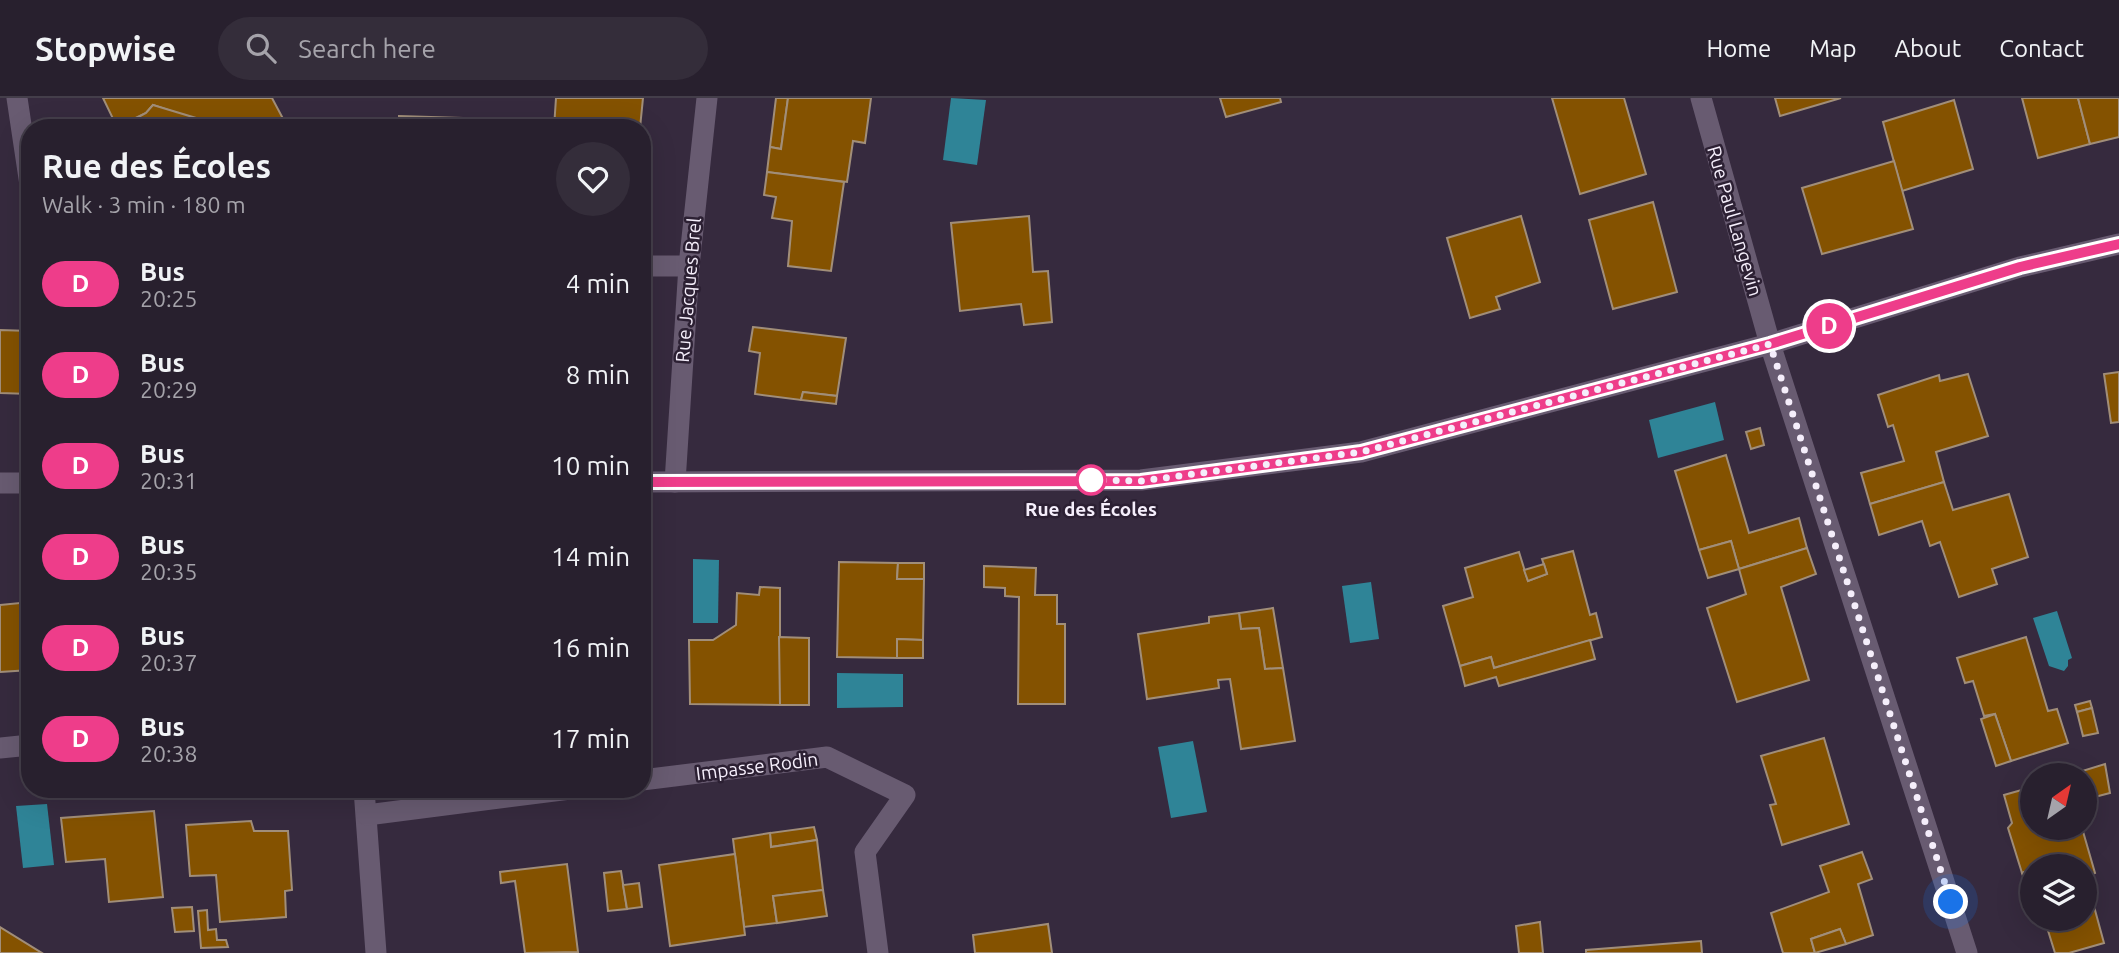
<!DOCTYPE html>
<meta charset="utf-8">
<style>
:root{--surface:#28202e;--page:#342d3a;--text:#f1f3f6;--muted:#a5a3aa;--line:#443e4a}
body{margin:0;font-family:Ubuntu,sans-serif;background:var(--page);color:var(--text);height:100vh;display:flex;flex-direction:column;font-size:26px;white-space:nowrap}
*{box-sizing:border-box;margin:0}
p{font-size:23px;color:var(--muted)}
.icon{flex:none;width:38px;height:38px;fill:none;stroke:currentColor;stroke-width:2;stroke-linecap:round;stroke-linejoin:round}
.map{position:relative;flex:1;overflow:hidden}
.details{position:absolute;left:21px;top:21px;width:630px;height:679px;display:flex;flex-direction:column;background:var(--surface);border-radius:28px;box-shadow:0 7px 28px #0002,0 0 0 2px var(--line)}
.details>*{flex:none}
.badge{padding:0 14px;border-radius:23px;font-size:24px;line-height:46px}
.needle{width:46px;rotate:34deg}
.buttons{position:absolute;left:2020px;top:665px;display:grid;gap:14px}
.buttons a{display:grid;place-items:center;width:77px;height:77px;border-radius:50%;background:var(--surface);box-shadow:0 7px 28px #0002,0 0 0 2px var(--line);font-size:35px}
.you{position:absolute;width:35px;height:35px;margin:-18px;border:5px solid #fff;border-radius:50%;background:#1a73e8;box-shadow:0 0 0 10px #1a73e833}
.map>.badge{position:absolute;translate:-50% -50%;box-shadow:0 0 0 4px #fff}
.round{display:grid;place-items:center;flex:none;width:74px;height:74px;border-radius:37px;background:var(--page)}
.head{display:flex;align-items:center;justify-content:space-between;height:119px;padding:0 21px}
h1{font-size:33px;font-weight:700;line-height:52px}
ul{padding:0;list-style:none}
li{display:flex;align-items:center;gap:21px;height:91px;padding:0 21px}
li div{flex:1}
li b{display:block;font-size:26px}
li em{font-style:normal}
li .badge{min-width:77px;font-weight:700;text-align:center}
header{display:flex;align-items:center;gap:42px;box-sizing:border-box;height:98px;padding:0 35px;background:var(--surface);border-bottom:2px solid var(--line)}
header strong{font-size:33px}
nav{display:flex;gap:38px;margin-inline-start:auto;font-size:24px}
.search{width:490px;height:63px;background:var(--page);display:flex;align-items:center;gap:18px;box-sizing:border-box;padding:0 24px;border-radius:38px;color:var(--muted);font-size:26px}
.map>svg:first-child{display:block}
.water{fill:#2f8497}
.building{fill:#845200;stroke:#a18e79;stroke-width:2}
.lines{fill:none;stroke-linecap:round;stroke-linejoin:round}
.minor{stroke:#685b71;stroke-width:21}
.line-casing{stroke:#fff;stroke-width:16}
.line{stroke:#ee3d8a;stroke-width:10}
.walk{stroke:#f5eefb;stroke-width:7;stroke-dasharray:0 12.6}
.stop-dot{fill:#fff;stroke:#ee3d8a;stroke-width:3.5}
.labels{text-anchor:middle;stroke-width:5;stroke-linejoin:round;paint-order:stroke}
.street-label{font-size:19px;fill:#f5eefb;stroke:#2c2033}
.stop-label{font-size:19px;font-weight:bold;fill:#f5eefb;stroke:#2c2033}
</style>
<header>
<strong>Stopwise</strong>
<div class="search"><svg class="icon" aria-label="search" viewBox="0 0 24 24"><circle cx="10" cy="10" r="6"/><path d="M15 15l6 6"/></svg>Search here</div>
<nav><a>Home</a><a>Map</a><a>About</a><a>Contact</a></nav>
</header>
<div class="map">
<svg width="2119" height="855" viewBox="0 0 2119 855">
<rect width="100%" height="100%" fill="#362a3e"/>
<g class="water">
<path d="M 951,0 L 986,2 L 977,67 L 943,62 Z"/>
<path d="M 1715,304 L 1724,342 L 1658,360 L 1649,322 Z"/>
<path d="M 693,461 L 719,462 L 718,525 L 693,525 Z"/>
<path d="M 1371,484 L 1379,541 L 1350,545 L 1342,488 Z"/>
<path d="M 2057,513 L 2072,560 L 2068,562 L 2068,568 L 2064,573 L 2049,568 L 2033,520 Z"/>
<path d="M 837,575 L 903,576 L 903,609 L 837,610 Z"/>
<path d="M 1193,643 L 1207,714 L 1171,720 L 1158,649 Z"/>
<path d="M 47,706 L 54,767 L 23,770 L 16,708 Z"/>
</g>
<g class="building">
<path d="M 103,0 L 272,0 L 288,30 L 222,30 L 153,7 L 146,15 L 117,29 Z"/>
<path d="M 556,0 L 643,0 L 640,30 L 554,30 Z"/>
<path d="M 776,0 L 788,0 L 781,51 L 770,49 Z"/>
<path d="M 788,0 L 871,0 L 865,45 L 853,43 L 847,84 L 767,74 L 770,49 L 781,51 Z"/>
<path d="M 1220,0 L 1280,0 L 1281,4 L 1226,19 Z"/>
<path d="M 1552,0 L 1624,0 L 1646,76 L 1580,96 Z"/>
<path d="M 1775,0 L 1841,0 L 1780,18 Z"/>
<path d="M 2022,0 L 2078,0 L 2090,46 L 2038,60 Z"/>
<path d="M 2078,0 L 2119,0 L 2119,39 L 2090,46 Z"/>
<path d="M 1954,2 L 1973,71 L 1902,93 L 1883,24 Z"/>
<path d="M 153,7 L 196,20 L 192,30 L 162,23 L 147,30 L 118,30 L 146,15 Z"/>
<path d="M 399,18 L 494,21 L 494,30 L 349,30 L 399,29 Z"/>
<path d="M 1894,63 L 1913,131 L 1822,156 L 1802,90 Z"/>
<path d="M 767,74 L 844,84 L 831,173 L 788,168 L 792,123 L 772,120 L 776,99 L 764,97 Z"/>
<path d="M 1653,104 L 1677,194 L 1613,211 L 1589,122 Z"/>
<path d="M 1029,118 L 1033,174 L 1048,173 L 1052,224 L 1024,227 L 1021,206 L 960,213 L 951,125 Z"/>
<path d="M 1521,118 L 1540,184 L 1496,199 L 1500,211 L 1470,220 L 1447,140 Z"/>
<path d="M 753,229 L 846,240 L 837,298 L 803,294 L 801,302 L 755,296 L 760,255 L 749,253 Z"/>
<path d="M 0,232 L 30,233 L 30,296 L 0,295 Z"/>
<path d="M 2119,274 L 2119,324 L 2111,325 L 2104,276 Z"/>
<path d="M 1968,276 L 1988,338 L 1936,354 L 1944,384 L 1870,406 L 1861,375 L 1904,363 L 1893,327 L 1888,329 L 1878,297 L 1939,277 L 1940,283 Z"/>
<path d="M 803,294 L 837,298 L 836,306 L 801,302 Z"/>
<path d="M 1760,330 L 1764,347 L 1751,351 L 1746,334 Z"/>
<path d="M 1726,357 L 1749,435 L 1799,420 L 1807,450 L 1739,471 L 1731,443 L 1699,452 L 1675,373 Z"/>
<path d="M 1944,384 L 1953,412 L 2009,396 L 2028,459 L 1992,471 L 1997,486 L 1959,499 L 1940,444 L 1930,448 L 1922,423 L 1879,437 L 1870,406 Z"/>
<path d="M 1731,443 L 1739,471 L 1708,480 L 1699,452 Z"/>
<path d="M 1807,450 L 1816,476 L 1781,489 L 1809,582 L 1737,604 L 1707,510 L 1746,496 L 1739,471 Z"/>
<path d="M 1573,453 L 1590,517 L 1596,515 L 1602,539 L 1494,570 L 1491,559 L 1460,568 L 1443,508 L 1473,499 L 1465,470 L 1519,454 L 1528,483 L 1547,476 L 1542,461 Z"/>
<path d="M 839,464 L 898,465 L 897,481 L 924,481 L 923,542 L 897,541 L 897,560 L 837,559 Z"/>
<path d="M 898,465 L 924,465 L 924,481 L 897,481 Z"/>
<path d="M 1544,466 L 1547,476 L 1528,483 L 1524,472 Z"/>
<path d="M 984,468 L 1036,470 L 1035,497 L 1057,497 L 1057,526 L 1065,526 L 1065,606 L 1018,606 L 1019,499 L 1005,498 L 1005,490 L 984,489 Z"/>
<path d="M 760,489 L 780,490 L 780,607 L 690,606 L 689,542 L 713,542 L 736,527 L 737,495 L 759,497 Z"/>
<path d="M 30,504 L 30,572 L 0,574 L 0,507 Z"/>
<path d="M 1273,510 L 1283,570 L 1265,571 L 1259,530 L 1241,531 L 1239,515 Z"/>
<path d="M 1239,515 L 1241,531 L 1259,530 L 1265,571 L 1283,570 L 1295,643 L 1241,651 L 1230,581 L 1218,582 L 1219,590 L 1147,601 L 1138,536 L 1209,525 L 1209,519 Z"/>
<path d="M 779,539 L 809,540 L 809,607 L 780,607 Z"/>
<path d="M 2026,539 L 2048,613 L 2057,611 L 2068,645 L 2011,663 L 1995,616 L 1984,618 L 1973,583 L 1965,585 L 1957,560 Z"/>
<path d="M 897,541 L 923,542 L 923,560 L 897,560 Z"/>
<path d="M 1590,542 L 1595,561 L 1499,588 L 1496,579 L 1465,588 L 1460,568 L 1491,559 L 1494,570 Z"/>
<path d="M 2090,603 L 2092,610 L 2077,614 L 2075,607 Z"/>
<path d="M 2092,610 L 2098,635 L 2083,638 L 2077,614 Z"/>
<path d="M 1995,616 L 2011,663 L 1996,668 L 1981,621 Z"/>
<path d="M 1824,640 L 1849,726 L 1782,747 L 1770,707 L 1776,706 L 1761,658 Z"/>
<path d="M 2105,666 L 2110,695 L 2087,701 L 2084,677 L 2079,674 Z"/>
<path d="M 2032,689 L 2032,730 L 2082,730 L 2095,775 L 2086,779 L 2104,845 L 2069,855 L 2055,855 L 2045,823 L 2084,821 L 2084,768 L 2032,768 L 2032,771 L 2022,775 L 2008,730 L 2012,725 L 2004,697 Z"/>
<path d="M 154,713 L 163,799 L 109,804 L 105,761 L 66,764 L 61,720 Z"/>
<path d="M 251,723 L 254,733 L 288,733 L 292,792 L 285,793 L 286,819 L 220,824 L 216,777 L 190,778 L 186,727 Z"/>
<path d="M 814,729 L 817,742 L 771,749 L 770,735 Z"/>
<path d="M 770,735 L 771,749 L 817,742 L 823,792 L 773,798 L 777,825 L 744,829 L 733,741 Z"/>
<path d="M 1862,754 L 1872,781 L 1858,786 L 1873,837 L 1846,846 L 1840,831 L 1811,841 L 1815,855 L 1783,855 L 1771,815 L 1829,794 L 1820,768 Z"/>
<path d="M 735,756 L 745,837 L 670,848 L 659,767 Z"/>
<path d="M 567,766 L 578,854 L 525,855 L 515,783 L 501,785 L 500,774 Z"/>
<path d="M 2032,771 L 2032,804 L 2022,775 Z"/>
<path d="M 621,773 L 627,811 L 608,813 L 604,775 Z"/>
<path d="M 639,785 L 642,809 L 627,811 L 623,787 Z"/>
<path d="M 823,792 L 827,818 L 777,825 L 773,798 Z"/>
<path d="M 192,809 L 194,833 L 175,834 L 172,810 Z"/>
<path d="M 207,812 L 208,832 L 216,831 L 217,842 L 226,842 L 228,849 L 201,850 L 198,813 Z"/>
<path d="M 1540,824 L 1543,855 L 1519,855 L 1516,828 Z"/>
<path d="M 1048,826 L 1052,855 L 975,855 L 973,837 Z"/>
<path d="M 0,829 L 42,855 L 0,855 Z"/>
<path d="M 1840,831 L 1846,846 L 1815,855 L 1811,841 Z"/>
<path d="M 1701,843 L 1702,855 L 1586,855 L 1586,852 Z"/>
</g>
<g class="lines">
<g class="minor">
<path d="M 17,0 L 30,87"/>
<path d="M 1701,0 L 1770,246 L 1967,855"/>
<path d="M 642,168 L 689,168"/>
<path d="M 642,384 L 1141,382 L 1361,354 L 1770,246 L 2020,169 L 2119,146"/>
<path d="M 675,384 L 689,168 L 707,0"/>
<path d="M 0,385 L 30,385"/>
<path d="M 0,650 L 30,647"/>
<path d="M 642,682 L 827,659 L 905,697 L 865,754 L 878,855"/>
<path d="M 364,691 L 376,855"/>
<path d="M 367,717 L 570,691"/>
</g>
</g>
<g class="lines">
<g class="line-casing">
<path id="line" d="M 642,384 L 1141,383 L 1361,354 L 1770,246 L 2020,169 L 2119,146"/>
</g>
<use href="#line" class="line"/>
<path class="walk" d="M 1091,382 L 1141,383 L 1361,354 L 1770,246 L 1951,804"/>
</g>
<circle class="stop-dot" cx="1091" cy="382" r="14"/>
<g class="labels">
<g class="street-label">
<text transform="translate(1735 123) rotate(74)" y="7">Rue Paul Langevin</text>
<text transform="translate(688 192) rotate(-85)" y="7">Rue Jacques Brel</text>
<text transform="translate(757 668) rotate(-7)" y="7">Impasse Rodin</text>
</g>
<g class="stop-label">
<text x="1091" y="418">Rue des Écoles</text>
</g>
</g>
</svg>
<div class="buttons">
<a><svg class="needle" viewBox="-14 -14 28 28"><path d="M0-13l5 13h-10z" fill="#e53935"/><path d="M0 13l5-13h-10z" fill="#a5a3aa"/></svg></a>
<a><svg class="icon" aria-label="layers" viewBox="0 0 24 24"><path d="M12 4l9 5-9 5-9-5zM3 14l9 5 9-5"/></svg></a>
</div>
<div class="you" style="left:1951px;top:804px"></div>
<b class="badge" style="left:1829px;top:228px;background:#ee3d8a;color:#fff">D</b>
<section class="details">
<div class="head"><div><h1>Rue des Écoles</h1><p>Walk · 3 min · 180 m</p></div><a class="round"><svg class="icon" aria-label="heart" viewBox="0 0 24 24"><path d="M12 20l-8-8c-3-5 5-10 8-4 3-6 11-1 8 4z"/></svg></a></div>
<ul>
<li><span class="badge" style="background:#ee3d8a;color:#fff">D</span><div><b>Bus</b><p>20:25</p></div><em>4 min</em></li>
<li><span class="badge" style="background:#ee3d8a;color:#fff">D</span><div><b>Bus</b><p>20:29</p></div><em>8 min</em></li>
<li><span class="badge" style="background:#ee3d8a;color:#fff">D</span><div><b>Bus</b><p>20:31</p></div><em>10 min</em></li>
<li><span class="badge" style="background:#ee3d8a;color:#fff">D</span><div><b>Bus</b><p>20:35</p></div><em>14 min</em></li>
<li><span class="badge" style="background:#ee3d8a;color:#fff">D</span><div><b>Bus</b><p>20:37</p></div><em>16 min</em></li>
<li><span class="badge" style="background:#ee3d8a;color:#fff">D</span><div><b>Bus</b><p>20:38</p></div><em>17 min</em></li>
</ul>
</section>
</div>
